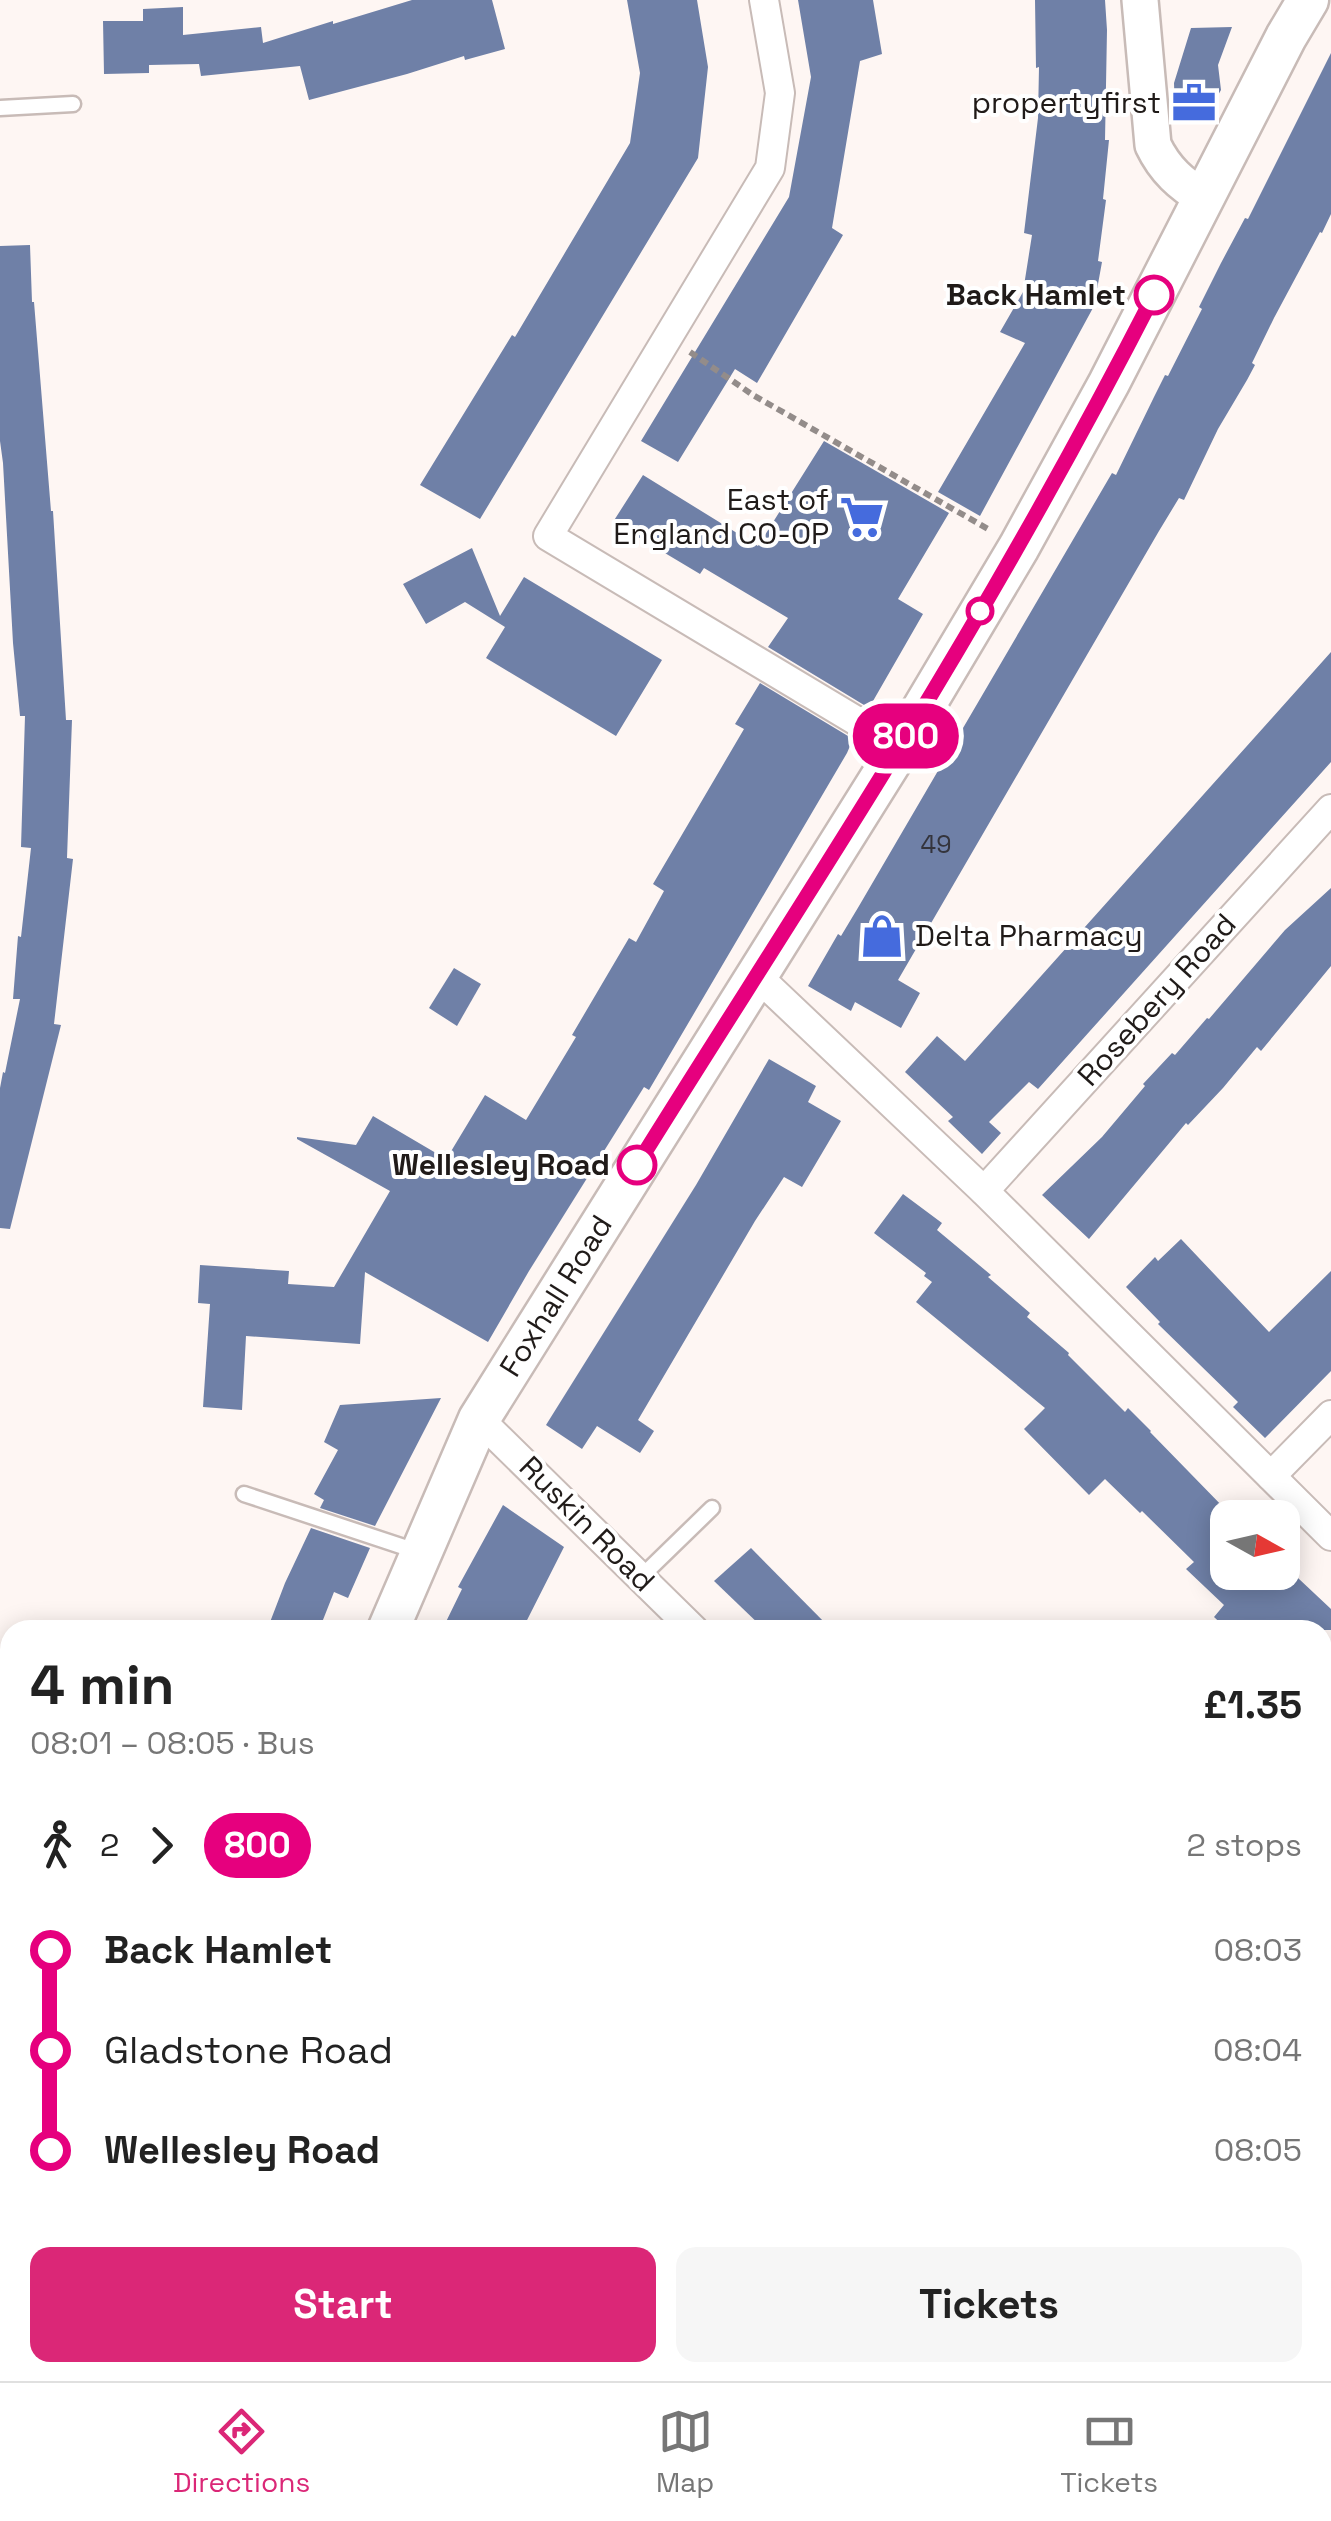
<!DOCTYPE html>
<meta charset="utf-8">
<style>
:root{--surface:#fff;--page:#f6f6f6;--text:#222;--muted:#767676;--line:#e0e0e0;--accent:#db2777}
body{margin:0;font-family:"Space Grotesk",sans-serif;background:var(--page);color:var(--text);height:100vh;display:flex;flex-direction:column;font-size:38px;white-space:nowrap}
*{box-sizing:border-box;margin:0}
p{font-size:32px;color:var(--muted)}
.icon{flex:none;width:55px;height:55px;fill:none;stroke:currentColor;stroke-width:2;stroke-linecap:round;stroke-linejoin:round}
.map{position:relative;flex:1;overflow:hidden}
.side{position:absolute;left:0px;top:1620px;width:1332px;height:762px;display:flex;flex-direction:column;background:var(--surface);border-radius:30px 30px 0 0;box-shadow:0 5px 25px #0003}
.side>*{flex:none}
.badge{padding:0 20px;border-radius:32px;font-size:35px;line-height:65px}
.needle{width:65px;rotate:98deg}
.fabs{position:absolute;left:1210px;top:1500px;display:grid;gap:20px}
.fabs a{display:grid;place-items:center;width:90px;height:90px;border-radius:20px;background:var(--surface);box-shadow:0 5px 25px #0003;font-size:50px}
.map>.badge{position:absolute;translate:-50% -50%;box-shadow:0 0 0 5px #fff}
.legs{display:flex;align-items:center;gap:15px;height:110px;padding:0 30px;font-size:32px}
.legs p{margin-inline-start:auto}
.overview{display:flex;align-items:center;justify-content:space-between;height:170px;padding:0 30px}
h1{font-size:55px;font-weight:600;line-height:75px}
.button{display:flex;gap:20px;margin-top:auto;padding:20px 30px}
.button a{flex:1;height:115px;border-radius:20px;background:var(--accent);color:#fff;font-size:40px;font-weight:600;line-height:115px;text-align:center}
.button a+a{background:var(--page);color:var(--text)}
ul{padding:0 30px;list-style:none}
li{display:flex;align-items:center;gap:35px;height:100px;font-size:38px}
li i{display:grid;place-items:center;width:15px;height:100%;margin:0 12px;background:currentColor}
li i::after{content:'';width:25px;height:25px;margin:-12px;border:8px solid;border-radius:50%;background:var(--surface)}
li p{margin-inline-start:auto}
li:first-child i{background:linear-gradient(#0000 50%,currentColor 0)}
li:last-child i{background:linear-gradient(currentColor 50%,#0000 0)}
.tabs{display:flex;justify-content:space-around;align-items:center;height:140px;border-top:2px solid var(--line);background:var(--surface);font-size:28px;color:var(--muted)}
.tabs a{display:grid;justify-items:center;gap:5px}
.tabs .on{color:var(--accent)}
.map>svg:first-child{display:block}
.building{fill:#6f80a7}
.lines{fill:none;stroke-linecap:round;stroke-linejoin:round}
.service-casing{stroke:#c8bbb7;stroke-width:19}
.minor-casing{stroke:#c8bbb7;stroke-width:32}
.tertiary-casing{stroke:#c8bbb7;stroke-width:40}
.secondary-casing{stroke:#c8bbb7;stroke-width:45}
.path{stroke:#938c8a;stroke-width:6;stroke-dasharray:8 5;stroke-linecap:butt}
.service{stroke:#fff;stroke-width:14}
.minor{stroke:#fff;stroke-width:28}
.tertiary{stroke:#fff;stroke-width:35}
.secondary{stroke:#fff;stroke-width:40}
.line-1-casing{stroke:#fff;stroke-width:22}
.line-1{stroke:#e6007e;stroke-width:15}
.stop-1-dot{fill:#fff;stroke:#e6007e;stroke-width:5}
.labels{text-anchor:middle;stroke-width:8;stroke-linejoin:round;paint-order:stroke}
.number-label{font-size:25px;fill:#34343c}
.poi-label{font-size:30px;fill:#201b19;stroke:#fff;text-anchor:end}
.stop-label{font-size:30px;font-weight:bold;fill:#201b19;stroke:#fff;text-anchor:end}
.street-label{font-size:30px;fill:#201b19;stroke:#fff}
</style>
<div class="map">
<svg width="1331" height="2381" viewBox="0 0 1331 2381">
<rect width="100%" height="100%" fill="#fef6f3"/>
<g class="building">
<path d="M 412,0 L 492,0 L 505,49 L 465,60 L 464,56 L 407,74 L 309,100 L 300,66 L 201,76 L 199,64 L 149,65 L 149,73 L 104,74 L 103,21 L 143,21 L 143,9 L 183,7 L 183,35 L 261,27 L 263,43 L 333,21 L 333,24 Z"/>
<path d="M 627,0 L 697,0 L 708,67 L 698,158 L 480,519 L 420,485 L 512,335 L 515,337 L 630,143 L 640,73 Z"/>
<path d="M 798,0 L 873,0 L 882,54 L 860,61 L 832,228 L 843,235 L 757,383 L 735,369 L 678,462 L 641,441 L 789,197 L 811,77 Z"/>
<path d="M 1035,0 L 1105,0 L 1107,30 L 1105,140 L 1109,140 L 1103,199 L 1106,200 L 1098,261 L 1102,262 L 1094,306 L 980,516 L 938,492 L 1025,343 L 1000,332 L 1023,292 L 1032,235 L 1024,233 L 1038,118 L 1039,67 L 1036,68 Z"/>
<path d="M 1232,27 L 1218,65 L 1221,90 L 1203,121 L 1175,116 L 1174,83 L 1191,28 Z"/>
<path d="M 1331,53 L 1331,214 L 1322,233 L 1320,232 L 1274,318 L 1252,363 L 1255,365 L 1247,380 L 1218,429 L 1184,500 L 1179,498 L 1159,531 L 898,980 L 920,993 L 901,1028 L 855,1002 L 851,1011 L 808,986 L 838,934 L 841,936 L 859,906 L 1112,473 L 1116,475 L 1154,397 L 1165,375 L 1168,376 L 1202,309 L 1199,307 L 1221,263 L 1245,218 L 1248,219 Z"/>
<path d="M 30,245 L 32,302 L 34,302 L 51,511 L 53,511 L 66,720 L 72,720 L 67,858 L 73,859 L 54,1024 L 61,1025 L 10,1229 L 0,1228 L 0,1088 L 3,1072 L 5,1073 L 20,999 L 13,999 L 18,936 L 21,937 L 31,848 L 21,847 L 25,716 L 20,716 L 13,643 L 3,463 L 0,441 L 0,246 Z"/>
<path d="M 824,441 L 949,513 L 898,599 L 923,614 L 869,708 L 768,647 L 788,618 L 704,568 L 700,574 L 613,522 L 643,475 L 758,546 Z"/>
<path d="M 472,548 L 500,616 L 524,577 L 662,660 L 616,736 L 486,658 L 505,627 L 465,602 L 426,624 L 403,584 Z"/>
<path d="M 1331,652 L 1331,762 L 1038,1089 L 1029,1082 L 989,1122 L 1001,1133 L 982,1154 L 948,1121 L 953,1117 L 905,1072 L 937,1036 L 965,1061 Z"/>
<path d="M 760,683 L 853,739 L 847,753 L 649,1090 L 644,1087 L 529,1271 L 488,1342 L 365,1272 L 360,1344 L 246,1336 L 242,1410 L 203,1407 L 210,1304 L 198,1303 L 200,1265 L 289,1271 L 288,1284 L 334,1287 L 390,1191 L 297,1139 L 297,1137 L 356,1145 L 373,1116 L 441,1156 L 445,1150 L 450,1153 L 485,1095 L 526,1120 L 576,1037 L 572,1035 L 629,938 L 636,942 L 664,891 L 653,884 L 744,729 L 735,724 Z"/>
<path d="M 1331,888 L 1331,966 L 1261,1051 L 1257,1047 L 1223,1088 L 1188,1125 L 1186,1123 L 1089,1239 L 1042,1195 L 1102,1137 L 1145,1086 L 1143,1084 L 1172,1053 L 1175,1055 L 1207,1018 L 1209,1019 L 1285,930 Z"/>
<path d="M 454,968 L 481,984 L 457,1026 L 429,1008 Z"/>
<path d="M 769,1059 L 816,1086 L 808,1102 L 841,1121 L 802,1187 L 784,1177 L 755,1221 L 638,1420 L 654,1431 L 640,1453 L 597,1426 L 582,1449 L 546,1425 L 696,1185 Z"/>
<path d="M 903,1194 L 942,1223 L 937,1230 L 991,1275 L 988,1277 L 1030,1313 L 1027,1317 L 1069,1353 L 1068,1355 L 1125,1412 L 1128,1408 L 1151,1431 L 1150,1432 L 1228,1512 L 1228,1572 L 1282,1572 L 1282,1563 L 1331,1609 L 1331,1630 L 1228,1630 L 1214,1617 L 1224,1605 L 1186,1569 L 1194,1562 L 1142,1511 L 1140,1513 L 1105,1479 L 1089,1495 L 1024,1429 L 1045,1408 L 916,1302 L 932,1282 L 924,1276 L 926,1273 L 874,1233 Z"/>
<path d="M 1181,1239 L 1269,1332 L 1331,1271 L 1331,1371 L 1265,1438 L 1233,1407 L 1238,1402 L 1158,1324 L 1160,1322 L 1126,1287 L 1155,1257 L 1158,1261 Z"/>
<path d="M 441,1398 L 375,1526 L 320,1508 L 324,1500 L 314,1494 L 338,1450 L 324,1442 L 340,1405 Z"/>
<path d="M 503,1505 L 564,1547 L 522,1630 L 442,1630 L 462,1589 L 458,1587 Z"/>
<path d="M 311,1528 L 370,1548 L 348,1598 L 334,1592 L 319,1630 L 267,1630 L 285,1583 Z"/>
<path d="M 751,1548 L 832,1630 L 765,1630 L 714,1581 Z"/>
</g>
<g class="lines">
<g class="service-casing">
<g id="service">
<path d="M 0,108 L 73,104"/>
<path d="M 244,1494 L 416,1551"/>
<path d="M 640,1578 L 712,1508"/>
</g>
</g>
<g class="minor-casing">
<g id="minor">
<path d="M 764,0 L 780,93 L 770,168 L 548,536 L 900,747"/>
<path d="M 756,975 L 984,1191 L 1331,1536"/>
<path d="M 984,1191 L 1331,809"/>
<path d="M 479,1419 L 694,1630"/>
<path d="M 1271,1476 L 1331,1415"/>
<path d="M 1322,2122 L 1331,2114"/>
<path d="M 0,2191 L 10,2194"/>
<path d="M 790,2372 L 798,2381"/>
<path d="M 1060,2381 L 1068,2372"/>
</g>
</g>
<g class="tertiary-casing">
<path id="tertiary" d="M 1140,0 L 1153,145 C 1165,170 1181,184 1204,198"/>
</g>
<g class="secondary-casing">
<g id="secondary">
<path d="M 388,1630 L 479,1419 L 900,747 L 1019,547 L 1109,383 L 1286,37 L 1308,0"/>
<path d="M 150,2381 L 152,2372"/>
</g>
</g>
<path class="path" d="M 690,352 L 753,395 L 988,529"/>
<use href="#service" class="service"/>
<use href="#minor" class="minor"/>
<use href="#tertiary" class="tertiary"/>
<use href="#secondary" class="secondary"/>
</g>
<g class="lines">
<g class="line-1-casing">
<path id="line-1" d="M 637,1165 C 724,1025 814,887 900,746 C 990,599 1075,449 1154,295"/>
</g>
<use href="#line-1" class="line-1"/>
</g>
<defs>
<g id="office-bare" transform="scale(3.45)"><path d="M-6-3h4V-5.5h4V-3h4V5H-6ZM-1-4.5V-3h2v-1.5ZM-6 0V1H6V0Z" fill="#456bdd" stroke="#fff" stroke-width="2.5" paint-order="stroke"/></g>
<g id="supermarket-bare" transform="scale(3.45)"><path d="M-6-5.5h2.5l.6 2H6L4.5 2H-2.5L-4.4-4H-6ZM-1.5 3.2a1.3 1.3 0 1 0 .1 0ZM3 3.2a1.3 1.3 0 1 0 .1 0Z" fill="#456bdd" stroke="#fff" stroke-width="2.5" paint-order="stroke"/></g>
<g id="shop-bare" transform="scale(3.45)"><path d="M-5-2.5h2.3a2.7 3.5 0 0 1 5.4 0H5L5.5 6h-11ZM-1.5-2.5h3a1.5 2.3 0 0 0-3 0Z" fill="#456bdd" stroke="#fff" stroke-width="2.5" paint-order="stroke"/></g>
</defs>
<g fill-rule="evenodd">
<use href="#office-bare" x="1194" y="103"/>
<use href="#supermarket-bare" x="862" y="517"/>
<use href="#shop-bare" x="882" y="936"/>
</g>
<g class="stop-1-dot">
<circle cx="1154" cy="295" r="18"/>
<circle cx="980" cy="611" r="12"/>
<circle cx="637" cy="1165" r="18"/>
</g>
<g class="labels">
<g class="number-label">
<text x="936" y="853">49</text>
</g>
<g class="poi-label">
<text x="1161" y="113">propertyfirst</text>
<text x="829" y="510">East of<tspan x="829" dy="34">England CO-OP</tspan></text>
<text x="915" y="946" text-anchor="start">Delta Pharmacy</text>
</g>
<g class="stop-label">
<text x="1126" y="305">Back Hamlet</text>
<text x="610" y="1175">Wellesley Road</text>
</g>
<g class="street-label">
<text transform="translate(1157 1000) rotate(-48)" y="10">Rosebery Road</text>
<text transform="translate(556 1296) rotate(-58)" y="10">Foxhall Road</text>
<text transform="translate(587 1524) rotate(45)" y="10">Ruskin Road</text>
</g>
</g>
</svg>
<div class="fabs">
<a><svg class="needle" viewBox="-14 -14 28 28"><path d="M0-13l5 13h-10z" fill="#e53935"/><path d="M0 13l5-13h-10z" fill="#767676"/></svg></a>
</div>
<b class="badge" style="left:906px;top:736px;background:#e6007e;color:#fff">800</b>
<section class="side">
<div class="overview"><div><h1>4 min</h1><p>08:01 – 08:05 · Bus</p></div><b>£1.35</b></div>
<div class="legs"><svg class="icon" aria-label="walk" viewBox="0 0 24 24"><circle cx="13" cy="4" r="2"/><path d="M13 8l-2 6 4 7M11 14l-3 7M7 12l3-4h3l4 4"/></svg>2<svg class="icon" aria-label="forward" viewBox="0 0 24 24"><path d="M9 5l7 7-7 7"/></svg><b class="badge" style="background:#e6007e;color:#fff">800</b><p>2 stops</p></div>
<ul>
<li><i style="color:#e6007e"></i><b>Back Hamlet</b><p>08:03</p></li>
<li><i style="color:#e6007e"></i><span>Gladstone Road</span><p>08:04</p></li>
<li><i style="color:#e6007e"></i><b>Wellesley Road</b><p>08:05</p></li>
</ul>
<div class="button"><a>Start</a><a>Tickets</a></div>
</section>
</div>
<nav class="tabs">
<a class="on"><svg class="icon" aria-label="directions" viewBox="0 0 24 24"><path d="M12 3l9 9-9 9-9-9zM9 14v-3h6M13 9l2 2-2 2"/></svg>Directions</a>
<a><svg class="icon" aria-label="map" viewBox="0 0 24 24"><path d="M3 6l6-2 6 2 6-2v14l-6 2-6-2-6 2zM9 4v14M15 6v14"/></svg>Map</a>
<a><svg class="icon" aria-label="tickets" viewBox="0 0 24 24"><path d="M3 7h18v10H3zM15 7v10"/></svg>Tickets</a>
</nav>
